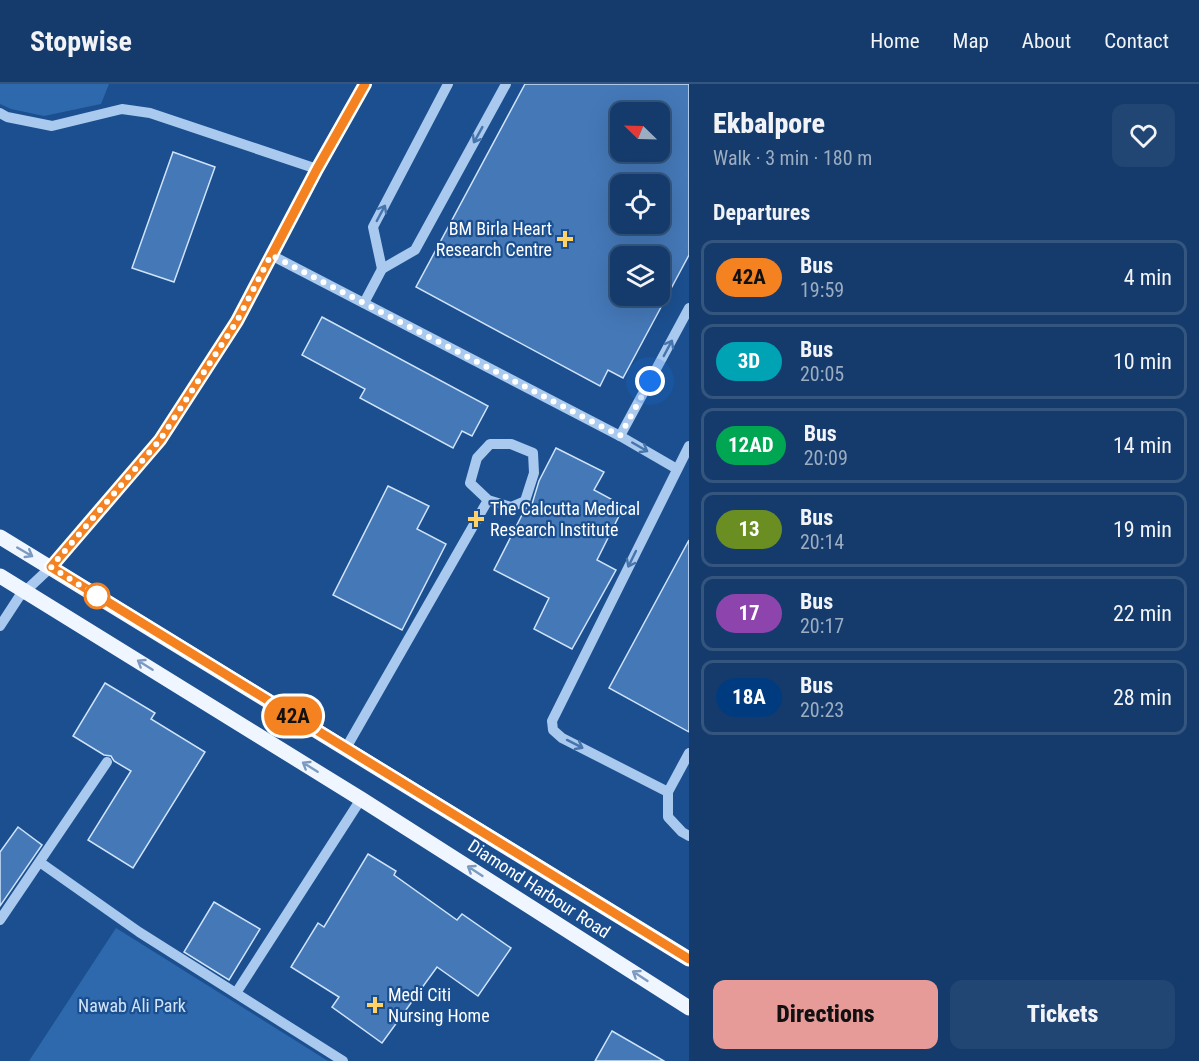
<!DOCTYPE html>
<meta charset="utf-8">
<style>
:root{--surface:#143b6b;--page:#214673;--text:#f1f3f6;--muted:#9dadc1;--line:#33557e;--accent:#e69b98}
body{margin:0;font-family:"Roboto Condensed",sans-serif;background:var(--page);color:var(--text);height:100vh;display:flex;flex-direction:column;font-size:22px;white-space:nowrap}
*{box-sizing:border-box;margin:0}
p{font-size:20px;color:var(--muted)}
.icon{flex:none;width:33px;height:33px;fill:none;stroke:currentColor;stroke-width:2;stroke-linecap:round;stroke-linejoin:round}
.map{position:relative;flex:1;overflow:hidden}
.details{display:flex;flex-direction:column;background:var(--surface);width:510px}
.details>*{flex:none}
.badge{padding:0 12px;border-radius:20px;font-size:21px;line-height:39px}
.needle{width:39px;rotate:293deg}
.fabs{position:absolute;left:610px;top:18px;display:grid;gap:12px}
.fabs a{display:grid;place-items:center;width:60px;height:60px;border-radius:12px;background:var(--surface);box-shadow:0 6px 24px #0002,0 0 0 2px var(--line);font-size:30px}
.you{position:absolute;width:30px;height:30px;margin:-15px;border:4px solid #fff;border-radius:50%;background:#1a73e8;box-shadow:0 0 0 9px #1a73e833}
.map>.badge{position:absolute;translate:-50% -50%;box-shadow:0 0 0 3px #fff}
h2{padding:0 24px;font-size:22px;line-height:54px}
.round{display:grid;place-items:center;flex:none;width:63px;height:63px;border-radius:12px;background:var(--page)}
.summary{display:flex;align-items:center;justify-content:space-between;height:102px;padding:0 24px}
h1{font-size:28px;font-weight:800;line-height:45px}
.button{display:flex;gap:12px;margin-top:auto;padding:12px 24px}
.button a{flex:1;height:69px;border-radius:12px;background:var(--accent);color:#111;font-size:24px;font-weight:800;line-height:69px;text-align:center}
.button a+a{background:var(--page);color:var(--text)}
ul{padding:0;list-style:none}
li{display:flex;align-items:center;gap:18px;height:75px;margin:0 12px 9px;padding:0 12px;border:3px solid var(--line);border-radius:12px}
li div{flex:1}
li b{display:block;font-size:22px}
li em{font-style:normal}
li .badge{min-width:66px;font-weight:700;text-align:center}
header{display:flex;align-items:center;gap:36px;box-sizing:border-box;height:84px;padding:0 30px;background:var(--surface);border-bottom:2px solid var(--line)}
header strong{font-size:28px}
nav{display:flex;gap:33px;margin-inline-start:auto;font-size:21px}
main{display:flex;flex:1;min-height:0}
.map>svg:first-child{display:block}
.green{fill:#2e69ad}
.building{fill:#4478b7;stroke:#cfe3fa;stroke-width:1.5;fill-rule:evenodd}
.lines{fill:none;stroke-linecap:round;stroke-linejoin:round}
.minor{stroke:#a9c9ee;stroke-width:10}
.major{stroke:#f0f6ff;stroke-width:15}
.oneway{stroke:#4674ac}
.oneway2{stroke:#7b9ac1}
.line-casing{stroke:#fff;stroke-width:14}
.line{stroke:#f58220;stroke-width:9}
.walk{stroke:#fff;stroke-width:6;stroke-dasharray:0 10.8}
.poi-dot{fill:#ffd166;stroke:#1b4f8f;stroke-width:2}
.stop-dot{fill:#fff;stroke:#f58220;stroke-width:3}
.labels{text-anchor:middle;stroke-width:4.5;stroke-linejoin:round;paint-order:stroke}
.poi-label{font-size:18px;fill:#fff;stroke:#1b4f8f;text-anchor:start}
.street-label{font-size:18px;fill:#fff;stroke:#1b4f8f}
.park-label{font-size:18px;fill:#cfe3fa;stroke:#1b4f8f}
</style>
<header>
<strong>Stopwise</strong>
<nav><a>Home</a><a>Map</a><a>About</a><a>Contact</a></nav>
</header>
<main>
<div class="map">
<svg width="689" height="977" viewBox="0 0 689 977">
<rect width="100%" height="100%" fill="#1b4f8f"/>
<g class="green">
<path d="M 0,0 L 109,0 L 101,20 L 44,32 L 11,25 L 0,20 Z"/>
<path d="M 116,844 L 328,977 L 29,977 Z"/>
</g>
<g class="building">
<path d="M 525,0 L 689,0 L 689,171 L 623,294 L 608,286 L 600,302 L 416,203 ZM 621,28 L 660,28 L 660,68 L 621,68 ZM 621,100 L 660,100 L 660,140 L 621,140 ZM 621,172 L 660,172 L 660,212 L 621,212 Z"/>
<path d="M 173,68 L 215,83 L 174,198 L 132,184 Z"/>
<path d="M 322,233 L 488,322 L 472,352 L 462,347 L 453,364 L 360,314 L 365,305 L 302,271 Z"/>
<path d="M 556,364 L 604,388 L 594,406 L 624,422 L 597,476 L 616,486 L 572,565 L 534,545 L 549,514 L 494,486 L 525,425 L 532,420 L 539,397 Z"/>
<path d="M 388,402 L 429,422 L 417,445 L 446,460 L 402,546 L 333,511 Z"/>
<path d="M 689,456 L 689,648 L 609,604 Z"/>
<path d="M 105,599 L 155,629 L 151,635 L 205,668 L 133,784 L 88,756 L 131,687 L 114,677 L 111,672 L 104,671 L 73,652 Z"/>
<path d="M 18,743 L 42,761 L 0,822 L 0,768 Z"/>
<path d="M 368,770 L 396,787 L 394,791 L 457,836 L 462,830 L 511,864 L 478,912 L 437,883 L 382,959 L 332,923 L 339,913 L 291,883 L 318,839 L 324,843 Z"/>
<path d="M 214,818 L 260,845 L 229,896 L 184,868 Z"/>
<path d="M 612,947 L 664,977 L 595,977 Z"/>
</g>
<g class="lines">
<g class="minor">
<path d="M 0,29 L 7,33 L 52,42 L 122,25 L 150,29 L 317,85"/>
<path d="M 271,171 L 620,352 L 677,385"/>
<path d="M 382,185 L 373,143 L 448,0"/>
<path d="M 364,219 L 382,185 L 415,166 L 506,0"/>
<path d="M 620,352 L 689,224"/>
<path d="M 689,362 L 552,637 L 553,646 L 562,654 L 668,708 L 668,733 L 682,748 L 689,752"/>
<path d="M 0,542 L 19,513 L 51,483 L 160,356 L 237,237 L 317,85 L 365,0"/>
<path d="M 346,664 L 488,416 L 470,399 L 477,374 L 490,360 L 511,360 L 533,369 L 534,389 L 525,417 L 511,423 L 488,416"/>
<path d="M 668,708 L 689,669"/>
<path d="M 41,779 L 139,848 L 343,977"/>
<path d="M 0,836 L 107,678"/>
<path d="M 236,909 L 361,715"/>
</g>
<g class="major">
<path d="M 0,453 L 689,875"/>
<path d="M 0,492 L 361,715 L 689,924"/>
</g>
</g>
<defs><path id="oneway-shaft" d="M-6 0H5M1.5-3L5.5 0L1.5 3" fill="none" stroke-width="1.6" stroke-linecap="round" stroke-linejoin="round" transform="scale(1.5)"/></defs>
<g class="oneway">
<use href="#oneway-shaft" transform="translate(478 51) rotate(119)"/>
<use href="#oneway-shaft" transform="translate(381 129) rotate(-62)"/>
<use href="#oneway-shaft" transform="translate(668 264) rotate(-62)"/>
<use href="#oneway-shaft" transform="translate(640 363) rotate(30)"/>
<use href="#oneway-shaft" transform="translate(632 475) rotate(116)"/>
<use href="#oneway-shaft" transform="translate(575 660) rotate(27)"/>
</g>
<g class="oneway2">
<use href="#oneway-shaft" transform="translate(25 468) rotate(30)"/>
<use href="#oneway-shaft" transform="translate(145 581) rotate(-148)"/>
<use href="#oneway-shaft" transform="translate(310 683) rotate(-148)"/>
<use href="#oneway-shaft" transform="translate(475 787) rotate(-147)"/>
<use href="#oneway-shaft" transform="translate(640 892) rotate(-147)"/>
</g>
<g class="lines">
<g class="line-casing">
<path id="line" d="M 365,0 L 317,85 L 237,237 L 160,356 L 51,483 L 689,875"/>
</g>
<use href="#line" class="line"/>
<path class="walk" d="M 97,512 L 51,483 L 160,356 L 237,237 L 271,171 L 620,352 L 650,297"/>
</g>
<g class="poi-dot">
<path d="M562 146h6v6h6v6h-6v6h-6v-6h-6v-6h6z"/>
<path d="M473 426h6v6h6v6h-6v6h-6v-6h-6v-6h6z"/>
<path d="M372 912h6v6h6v6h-6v6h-6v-6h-6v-6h6z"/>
</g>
<circle class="stop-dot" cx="97" cy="512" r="12"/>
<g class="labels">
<g class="poi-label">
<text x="552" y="151" text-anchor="end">BM Birla Heart<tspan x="552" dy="21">Research Centre</tspan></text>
<text x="490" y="431">The Calcutta Medical<tspan x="490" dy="21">Research Institute</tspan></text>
<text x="388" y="917">Medi Citi<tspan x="388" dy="21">Nursing Home</tspan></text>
</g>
<g class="street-label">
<text transform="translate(539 805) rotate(33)" y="6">Diamond Harbour Road</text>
</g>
<g class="park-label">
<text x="132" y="928">Nawab Ali Park</text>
</g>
</g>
</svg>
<div class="fabs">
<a><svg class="needle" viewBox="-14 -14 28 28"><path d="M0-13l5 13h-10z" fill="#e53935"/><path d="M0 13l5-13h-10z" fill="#9dadc1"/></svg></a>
<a><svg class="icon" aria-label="locate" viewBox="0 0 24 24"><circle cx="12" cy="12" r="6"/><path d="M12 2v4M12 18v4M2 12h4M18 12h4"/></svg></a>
<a><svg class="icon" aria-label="layers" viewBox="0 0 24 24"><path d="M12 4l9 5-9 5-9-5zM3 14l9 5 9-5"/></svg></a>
</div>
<div class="you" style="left:650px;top:297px"></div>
<b class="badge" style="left:293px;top:632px;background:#f58220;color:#111">42A</b>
</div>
<section class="details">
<div class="summary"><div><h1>Ekbalpore</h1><p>Walk · 3 min · 180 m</p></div><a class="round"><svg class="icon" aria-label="heart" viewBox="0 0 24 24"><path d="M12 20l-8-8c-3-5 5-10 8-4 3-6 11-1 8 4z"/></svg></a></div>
<h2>Departures</h2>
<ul>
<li><span class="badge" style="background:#f58220;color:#111">42A</span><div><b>Bus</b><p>19:59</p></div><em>4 min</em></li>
<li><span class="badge" style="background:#00a3b4;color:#fff">3D</span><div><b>Bus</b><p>20:05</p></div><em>10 min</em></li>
<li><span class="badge" style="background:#00a651;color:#fff">12AD</span><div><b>Bus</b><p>20:09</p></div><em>14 min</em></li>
<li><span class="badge" style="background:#6b8e23;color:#fff">13</span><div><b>Bus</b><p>20:14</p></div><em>19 min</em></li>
<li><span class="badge" style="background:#8e44ad;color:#fff">17</span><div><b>Bus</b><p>20:17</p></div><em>22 min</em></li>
<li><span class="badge" style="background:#003b80;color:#fff">18A</span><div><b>Bus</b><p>20:23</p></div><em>28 min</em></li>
</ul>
<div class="button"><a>Directions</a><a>Tickets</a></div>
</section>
</main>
